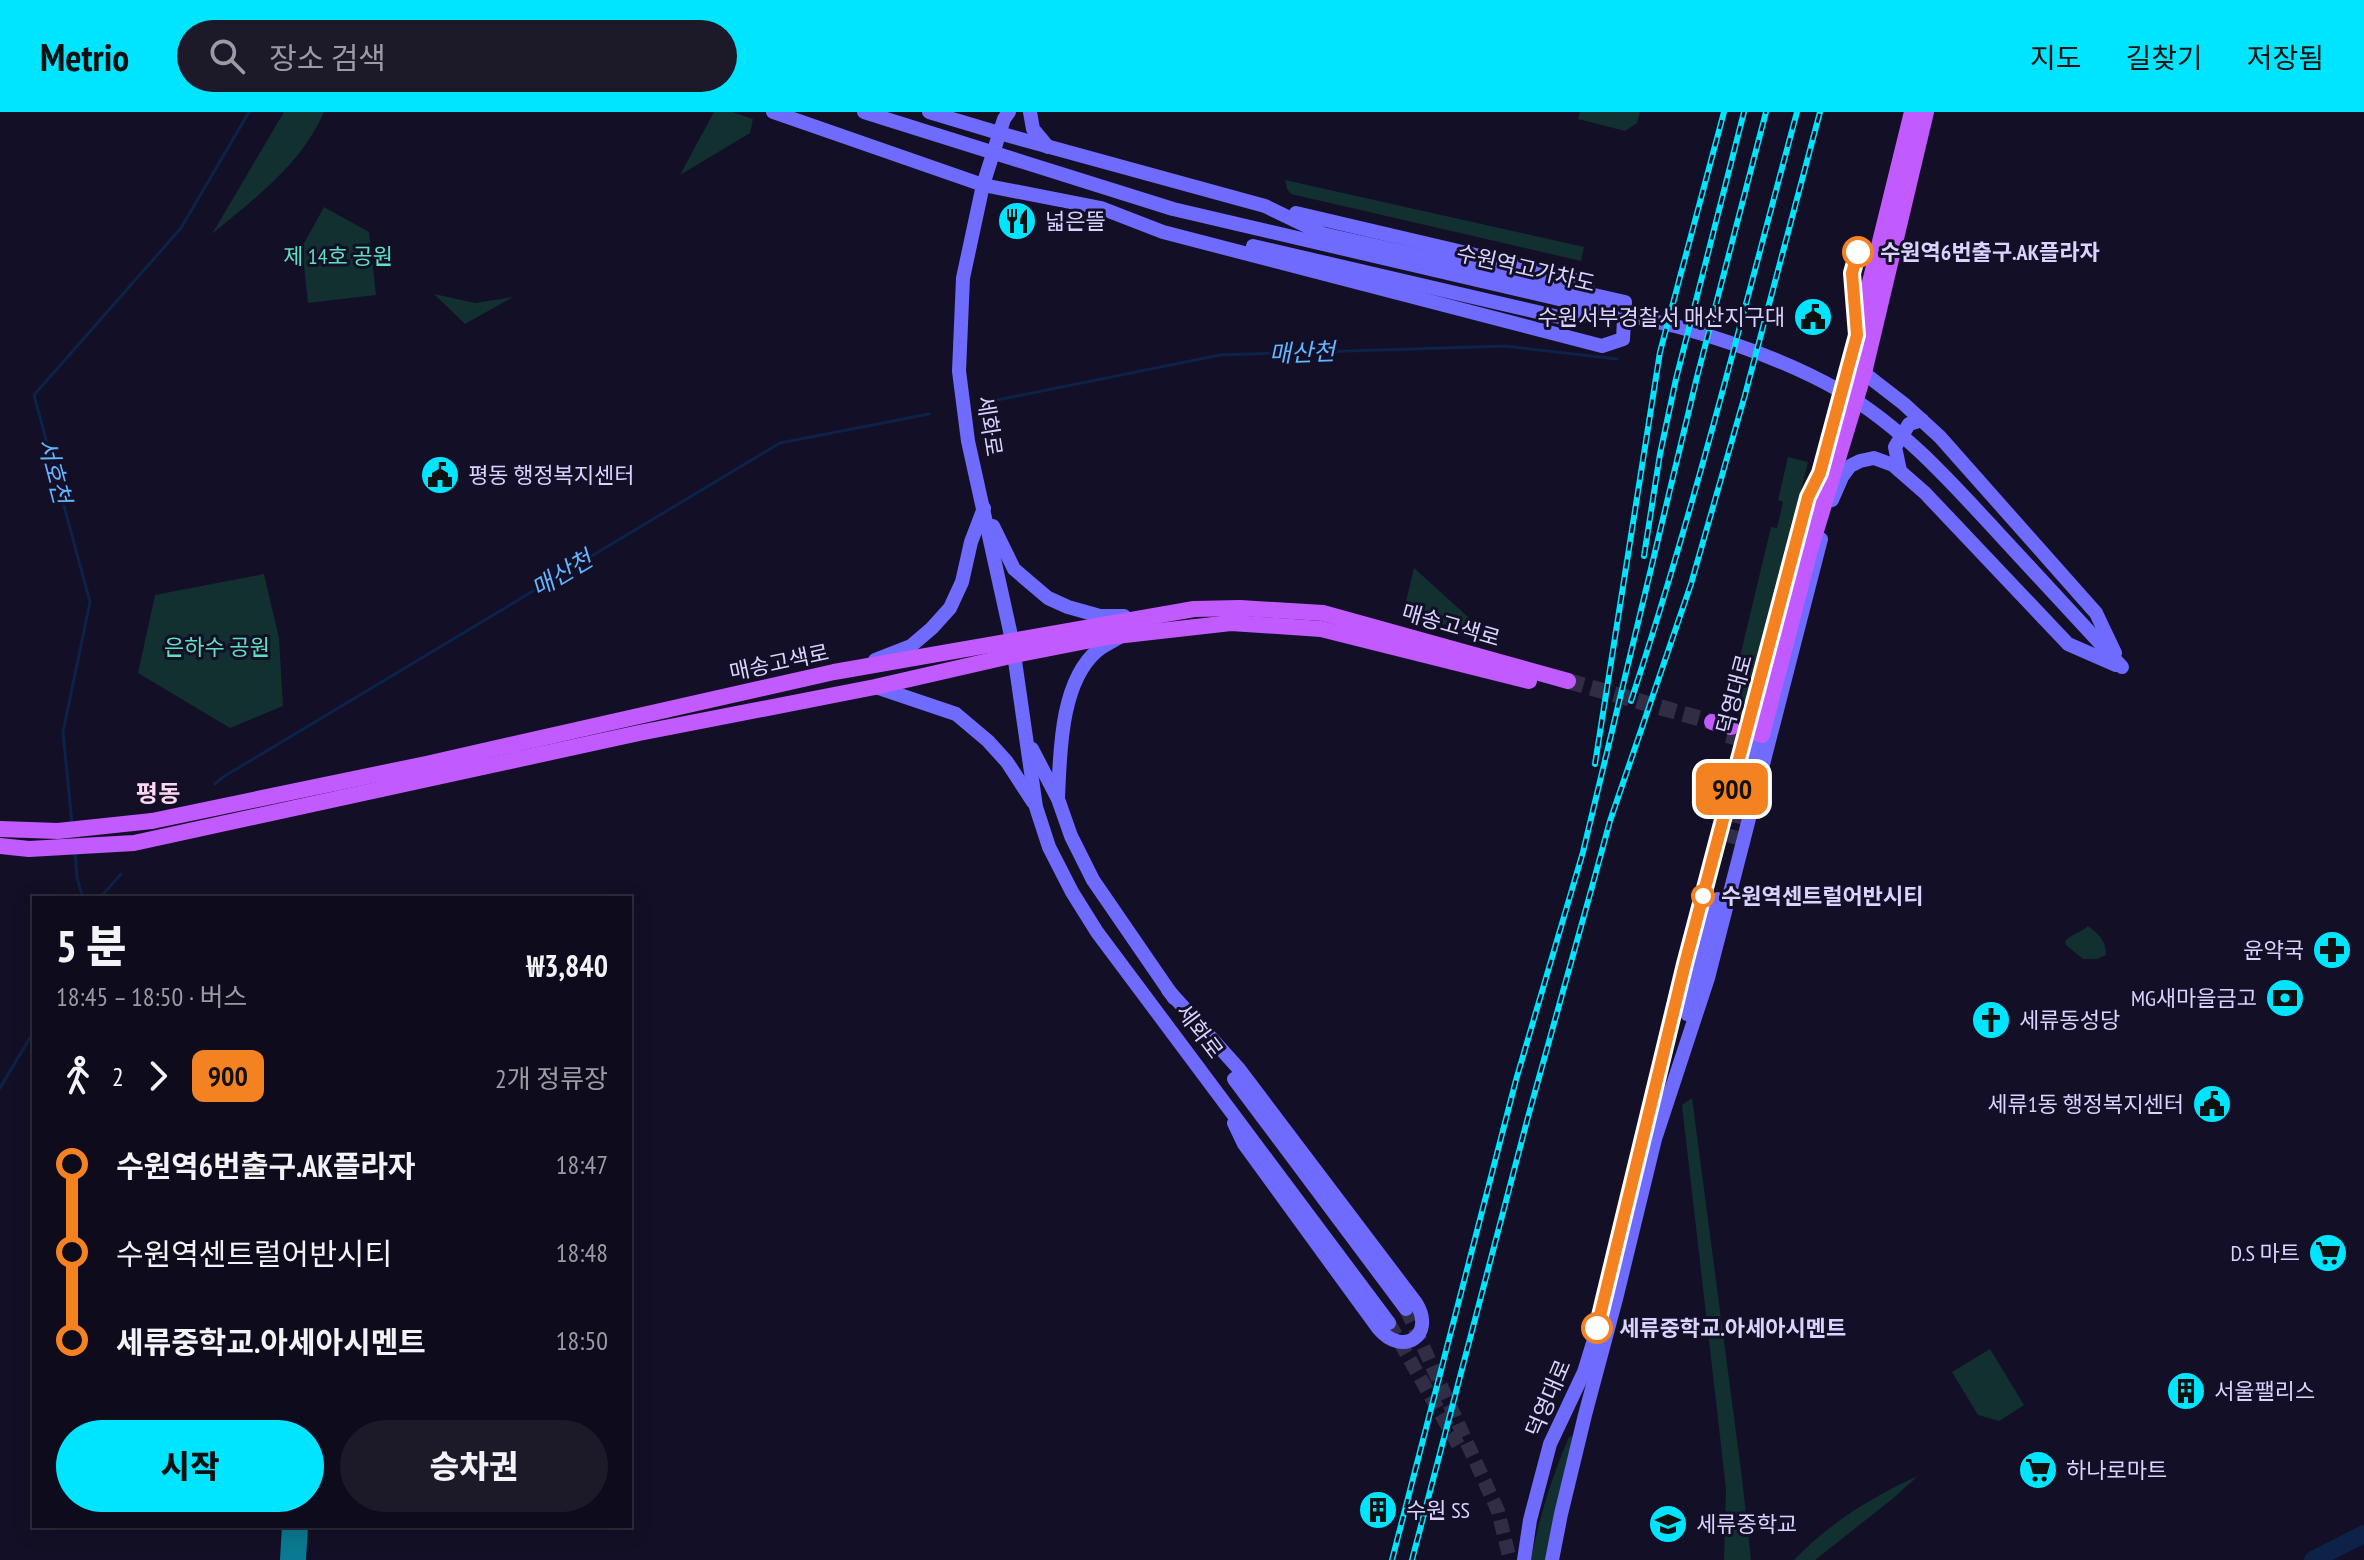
<!DOCTYPE html>
<html lang="ko">
<meta charset="utf-8">
<style>
:root{--surface:#0e0b1c;--page:#1c1929;--text:#f1f3f6;--muted:#9b9ba3;--line:#2e2b3b;--accent:#00e5ff}
body{margin:0;font-family:"PT Sans Narrow","Noto Sans KR",sans-serif;background:var(--page);color:var(--text);height:100vh;display:flex;flex-direction:column;font-size:30px;white-space:nowrap}
*{box-sizing:border-box;margin:0}
p{font-size:26px;color:var(--muted)}
.icon{flex:none;width:44px;height:44px;fill:none;stroke:currentColor;stroke-width:2;stroke-linecap:round;stroke-linejoin:round}
.map{position:relative;flex:1;overflow:hidden}
.panel{position:absolute;left:32px;top:784px;width:600px;height:632px;display:flex;flex-direction:column;background:var(--surface);border-radius:0px;box-shadow:0 4px 20px #0003,0 0 0 2px var(--line)}
.panel>*{flex:none}
.badge{padding:0 16px;border-radius:12px;font-size:28px;line-height:52px}
.map>.badge{position:absolute;translate:-50% -50%;box-shadow:0 0 0 4px #fff}
.legs{display:flex;align-items:center;gap:12px;height:88px;padding:0 24px;font-size:26px}
.legs p{margin-inline-start:auto}
.headline{display:flex;align-items:center;justify-content:space-between;height:136px;padding:0 24px}
h1{font-size:44px;font-weight:800;line-height:60px}
.action{display:flex;gap:16px;margin-top:auto;padding:16px 24px}
.action a{flex:1;height:92px;border-radius:48px;background:var(--accent);color:#111;font-size:32px;font-weight:800;line-height:92px;text-align:center}
.action a+a{background:var(--page);color:var(--text)}
ul{padding:0 24px;list-style:none}
li{display:flex;align-items:center;gap:28px;height:88px;font-size:30px}
li i{display:grid;place-items:center;width:12px;height:100%;margin:0 10px;background:currentColor}
li i::after{content:'';width:20px;height:20px;margin:-10px;border:6px solid;border-radius:50%;background:var(--surface)}
li p{margin-inline-start:auto}
li:first-child i{background:linear-gradient(#0000 50%,currentColor 0)}
li:last-child i{background:linear-gradient(currentColor 50%,#0000 0)}
header{display:flex;align-items:center;gap:48px;box-sizing:border-box;height:112px;padding:0 40px;background:var(--accent);color:#111}
header strong{font-size:38px}
nav{display:flex;gap:44px;margin-inline-start:auto;font-size:28px}
.search{width:560px;height:72px;background:var(--page);display:flex;align-items:center;gap:20px;box-sizing:border-box;padding:0 28px;border-radius:44px;color:var(--muted);font-size:30px}
.map>svg:first-child{display:block}
.green{fill:#12302f}
.lines{fill:none;stroke-linecap:round;stroke-linejoin:round}
.stream{stroke:#0c2248;stroke-width:3}
.river{stroke:#0c2248;stroke-width:18}
.taxiway{stroke:#0a7a92;stroke-width:26}
.secondary-tunnel{stroke:#312d47;stroke-width:14;stroke-dasharray:14 7;stroke-linecap:butt}
.primary-tunnel{stroke:#312d47;stroke-width:16;stroke-dasharray:16 8;stroke-linecap:butt}
.secondary{stroke:#6f6bff;stroke-width:14}
.primary{stroke:#c25bff;stroke-width:16}
.rail-casing{stroke:#00e5ff;stroke-width:6}
.rail{stroke:#130f26;stroke-width:3;stroke-dasharray:9;stroke-linecap:butt}
.line-1-casing{stroke:#fff;stroke-width:18}
.line-1{stroke:#f58220;stroke-width:12}
.stop-1-dot{fill:#fff;stroke:#f58220;stroke-width:4}
.labels{text-anchor:middle;stroke-width:6;stroke-linejoin:round;paint-order:stroke}
.poi-label{font-size:22px;fill:#d9d4ff;stroke:#130f26;text-anchor:start}
.stop-label{font-size:22px;font-weight:bold;fill:#d9d4ff;stroke:#130f26;text-anchor:start}
.park-label{font-size:22px;fill:#5fe0c0;stroke:#130f26}
.street-label{font-size:22px;fill:#d9d4ff;stroke:#130f26}
.water-label{font-size:24px;font-style:italic;fill:#62b6ff;stroke:#130f26}
.neighbourhood-label{font-size:24px;font-weight:bold;fill:#ffd6f0;stroke:#130f26}
</style>
<header>
<strong>Metrio</strong>
<div class="search"><svg class="icon" aria-label="search" viewBox="0 0 24 24"><circle cx="10" cy="10" r="6"/><path d="M15 15l6 6"/></svg>장소 검색</div>
<nav><a>지도</a><a>길찾기</a><a>저장됨</a></nav>
</header>
<div class="map">
<svg width="2364" height="1448" viewBox="0 0 2364 1448">
<rect width="100%" height="100%" fill="#130f26"/>
<g class="green">
<path d="M 284,0 L 324,0 C 300,54 256,85 212,122 Z"/>
<path d="M 714,0 L 732,0 L 753,7 L 750,21 L 680,63 Z"/>
<path d="M 1580,0 L 1640,0 L 1637,11 L 1625,19 L 1578,7 Z"/>
<path d="M 1285,68 L 1584,135 L 1581,149 L 1291,82 L 1287,77 Z"/>
<path d="M 324,95 L 369,120 L 376,183 L 308,191 L 302,135 Z"/>
<path d="M 434,182 L 475,191 L 513,185 L 465,212 Z"/>
<path d="M 1788,345 L 1808,350 L 1747,604 L 1727,599 L 1771,415 L 1777,416 L 1783,390 L 1778,388 Z"/>
<path d="M 1414,456 L 1489,524 L 1403,502 Z"/>
<path d="M 264,462 L 279,526 L 283,594 L 230,616 L 138,561 L 155,483 Z"/>
<path d="M 2088,814 C 2099,822 2106,829 2106,843 L 2097,847 L 2083,847 L 2066,833 L 2065,829 C 2071,822 2081,821 2088,814 Z"/>
<path d="M 1692,986 L 1742,1366 L 1751,1448 L 1724,1448 L 1726,1377 L 1682,993 Z"/>
<path d="M 1990,1237 L 2024,1293 L 1999,1309 L 1978,1303 L 1952,1260 Z"/>
<path d="M 1573,1324 L 1549,1448 L 1531,1448 C 1539,1405 1552,1365 1569,1325 Z"/>
<path d="M 1918,1364 L 1891,1388 L 1815,1448 L 1794,1448 C 1828,1412 1873,1384 1918,1364 Z"/>
</g>
<g class="lines">
<g class="stream">
<path d="M 992,289 L 1220,243 L 1505,234 L 1617,247"/>
<path d="M 215,672 L 223,665 L 780,331 L 929,302"/>
<path d="M 72,712 L 63,620 L 90,490 L 34,283 L 181,116 L 249,0"/>
<path d="M 75,739 L 77,766 L 83,786"/>
<path d="M 100,786 L 121,762"/>
<path d="M 0,976 L 34,919"/>
</g>
<path class="river" d="M 2313,1448 L 2364,1422"/>
<path class="taxiway" d="M 293,1448 L 295,1414"/>
<g class="secondary-tunnel">
<path d="M 1733,732 L 1752,658"/>
<path d="M 1406,1197 L 1498,1399 L 1510,1448"/>
<path d="M 1389,1211 L 1460,1336"/>
</g>
<g class="primary-tunnel">
<path d="M 1568,569 L 1712,610"/>
<path d="M 1727,623 L 1750,629"/>
</g>
<g class="secondary">
<path d="M 773,0 L 983,73 L 1101,96 L 1163,120 L 1602,234 L 1623,227 L 1625,190 L 1323,122 L 1265,94 L 999,21 L 929,0"/>
<path d="M 864,0 L 1173,97 L 1679,215 C 1736,231 1790,250 1842,280 C 1903,316 1951,370 1999,422 C 2040,466 2081,511 2122,555"/>
<path d="M 1009,0 L 1004,7 L 983,73 L 963,166 L 959,259 L 968,329 L 1012,528 L 1036,695 L 1049,735 L 1072,780 L 1097,820 L 1389,1211"/>
<path d="M 1030,0 L 1033,17 L 1048,35"/>
<path d="M 1296,101 L 1569,165 L 1588,177"/>
<path d="M 1253,134 L 1559,205 L 1608,202"/>
<path d="M 1864,261 L 1904,292 L 1940,325 L 2096,501 L 2115,541"/>
<path d="M 1900,359 L 1895,335 L 1909,312 L 1922,308"/>
<path d="M 1832,388 L 1842,365 L 1850,354 L 1860,349 L 1874,346 L 1893,353 L 1925,381 L 2068,532 L 2116,553"/>
<path d="M 993,414 L 1014,457 L 1048,486 L 1068,495 L 1100,504 L 1124,504"/>
<path d="M 875,548 L 911,534 L 932,516 L 950,496 L 962,470 L 971,430 L 984,396"/>
<path d="M 876,575 L 956,602 L 988,629 L 1007,650 L 1033,690"/>
<path d="M 1032,637 L 1058,687 L 1071,724 L 1093,768 L 1174,886"/>
<path d="M 1748,657 L 1757,622"/>
<path d="M 1058,686 C 1060,642 1060,569 1098,538 C 1105,533 1113,529 1120,525"/>
<path d="M 1168,878 L 1239,957 L 1416,1191 C 1436,1223 1403,1246 1378,1216 L 1244,1032 L 1234,1011"/>
<path d="M 1687,902 L 1718,787"/>
<path d="M 1234,967 L 1406,1197"/>
<path d="M 1524,1448 L 1530,1408 L 1550,1332 L 1584,1260 L 1604,1195 L 1685,852 L 1812,379"/>
<path d="M 1552,1448 L 1561,1402 L 1585,1303 L 1616,1187 L 1655,1027 L 1708,866 L 1821,427"/>
</g>
<g class="primary">
<path d="M 1814,395 L 1826,337 L 1857,223 L 1912,0"/>
<path d="M 1712,610 L 1731,615"/>
<path d="M 1753,620 L 1762,623 L 1809,442 L 1864,261 L 1926,0"/>
<path d="M 0,717 L 58,719 L 152,709 L 426,652 L 834,560 L 1194,497 L 1240,496 L 1323,501 L 1568,569"/>
<path d="M 0,734 L 29,737 L 134,731 L 639,621 L 875,575 L 1015,543 L 1107,525 L 1231,511 L 1321,517 L 1529,569"/>
</g>
<g class="rail-casing">
<g id="rail">
<path d="M 1644,444 L 1660,342 L 1676,267 L 1744,0"/>
<path d="M 1631,589 C 1695,395 1744,197 1797,0"/>
<path d="M 1595,652 L 1660,240 L 1724,0"/>
<path d="M 1392,1448 L 1516,968 L 1583,740 L 1697,265 L 1766,0"/>
<path d="M 1412,1448 L 1528,1005 L 1592,775 L 1610,709 L 1691,472 L 1745,283 L 1820,0"/>
</g>
</g>
<use href="#rail" class="rail"/>
</g>
<g class="lines">
<g class="line-1-casing">
<path id="line-1" d="M 1597,1216 L 1685,852 L 1808,385 L 1820,361 L 1857,223 L 1852,161 L 1858,140"/>
</g>
<use href="#line-1" class="line-1"/>
</g>
<defs>
<g id="restaurant-disc" transform="scale(2)"><circle r="9.5" fill="#00e5ff" stroke="#130f26"/><path d="M-5-6h1v4h1v-4h1v4h1v-4h1v5L-1.5 .5V6h-2V.5L-5-1ZM5-6V6H3V1.5H1.5Q1.5-4 5-6Z" fill="#111"/></g>
<g id="civic-disc" transform="scale(2)"><circle r="9.5" fill="#00e5ff" stroke="#130f26"/><path d="M-.6-6.5H3V-4.5H.6V-3L4-1V1h2V6H-6V1h2V-1L-.6-3ZM-1.2 2.5V6h2.4V2.5Z" fill="#111"/></g>
<g id="pharmacy-disc" transform="scale(2)"><circle r="9.5" fill="#00e5ff" stroke="#130f26"/><path d="M-2-6h4v4h4v4h-4v4h-4v-4h-4v-4h4Z" fill="#111"/></g>
<g id="bank-disc" transform="scale(2)"><circle r="9.5" fill="#00e5ff" stroke="#130f26"/><path d="M-6-4H6V4H-6ZM0-2.3a2.3 2.3 0 1 0 0 4.6a2.3 2.3 0 1 0 0-4.6Z" fill="#111"/></g>
<g id="church-disc" transform="scale(2)"><circle r="9.5" fill="#00e5ff" stroke="#130f26"/><path d="M-1.2-6h2.4v3.5h3.3v2.4h-3.3V6h-2.4V-.1h-3.3v-2.4h3.3Z" fill="#111"/></g>
<g id="supermarket-disc" transform="scale(2)"><circle r="9.5" fill="#00e5ff" stroke="#130f26"/><path d="M-6-5.5h2.5l.6 2H6L4.5 2H-2.5L-4.4-4H-6ZM-1.5 3.2a1.3 1.3 0 1 0 .1 0ZM3 3.2a1.3 1.3 0 1 0 .1 0Z" fill="#111"/></g>
<g id="building-disc" transform="scale(2)"><circle r="9.5" fill="#00e5ff" stroke="#130f26"/><path d="M-4-6H4V6H1V3H-1V6H-4ZM-2.5-4.3h1.7v1.8h-1.7ZM.8-4.3h1.7v1.8H.8ZM-2.5-1h1.7V.8h-1.7ZM.8-1h1.7V.8H.8Z" fill="#111"/></g>
<g id="school-disc" transform="scale(2)"><circle r="9.5" fill="#00e5ff" stroke="#130f26"/><path d="M0-5L7-2L0 1L-7-2ZM-4 1L0 2.5L4 1V4Q0 6-4 4Z" fill="#111"/></g>
</defs>
<g fill-rule="evenodd">
<use href="#restaurant-disc" x="1017" y="109"/>
<use href="#civic-disc" x="1813" y="205"/>
<use href="#civic-disc" x="440" y="363"/>
<use href="#pharmacy-disc" x="2332" y="838"/>
<use href="#bank-disc" x="2285" y="886"/>
<use href="#church-disc" x="1991" y="908"/>
<use href="#civic-disc" x="2212" y="992"/>
<use href="#supermarket-disc" x="2328" y="1141"/>
<use href="#building-disc" x="2186" y="1279"/>
<use href="#supermarket-disc" x="2038" y="1358"/>
<use href="#building-disc" x="1378" y="1398"/>
<use href="#school-disc" x="1668" y="1412"/>
</g>
<g class="stop-1-dot">
<circle cx="1858" cy="140" r="14"/>
<circle cx="1703" cy="784" r="10"/>
<circle cx="1597" cy="1216" r="14"/>
</g>
<g class="labels">
<g class="poi-label">
<text x="1045" y="117">넓은뜰</text>
<text x="1785" y="213" text-anchor="end">수원서부경찰서 매산지구대</text>
<text x="468" y="371">평동 행정복지센터</text>
<text x="2304" y="846" text-anchor="end">윤약국</text>
<text x="2257" y="894" text-anchor="end">MG새마을금고</text>
<text x="2019" y="916">세류동성당</text>
<text x="2184" y="1000" text-anchor="end">세류1동 행정복지센터</text>
<text x="2300" y="1149" text-anchor="end">D.S 마트</text>
<text x="2214" y="1287">서울팰리스</text>
<text x="2066" y="1366">하나로마트</text>
<text x="1406" y="1406">수원 SS</text>
<text x="1696" y="1420">세류중학교</text>
</g>
<g class="stop-label">
<text x="1880" y="148">수원역6번출구.AK플라자</text>
<text x="1721" y="792">수원역센트럴어반시티</text>
<text x="1619" y="1224">세류중학교.아세아시멘트</text>
</g>
<g class="park-label">
<text x="338" y="152">제 14호 공원</text>
<text x="217" y="543">은하수 공원</text>
</g>
<g class="street-label">
<text transform="translate(1526 156) rotate(13)" y="8">수원역고가차도</text>
<text transform="translate(990 314) rotate(81)" y="8">세화로</text>
<text transform="translate(1451 513) rotate(16)" y="8">매송고색로</text>
<text transform="translate(779 550) rotate(-12)" y="8">매송고색로</text>
<text transform="translate(1734 582) rotate(-75)" y="8">덕영대로</text>
<text transform="translate(1200 919) rotate(53)" y="8">세화로</text>
<text transform="translate(1548 1286) rotate(-67)" y="8">덕영대로</text>
</g>
<g class="water-label">
<text transform="translate(1302 241) rotate(-2)" y="8">매산천</text>
<text transform="translate(54 359) rotate(75)" y="8">서호천</text>
<text transform="translate(562 462) rotate(-31)" y="8">매산천</text>
</g>
<g class="neighbourhood-label">
<text x="158" y="690">평동</text>
</g>
</g>
</svg>
<b class="badge" style="left:1732px;top:677px;background:#f58220;color:#111">900</b>
<section class="panel">
<div class="headline"><div><h1>5 분</h1><p>18:45 – 18:50 · 버스</p></div><b>₩3,840</b></div>
<div class="legs"><svg class="icon" aria-label="walk" viewBox="0 0 24 24"><circle cx="13" cy="4" r="2"/><path d="M13 8l-2 6 4 7M11 14l-3 7M7 12l3-4h3l4 4"/></svg>2<svg class="icon" aria-label="forward" viewBox="0 0 24 24"><path d="M9 5l7 7-7 7"/></svg><b class="badge" style="background:#f58220;color:#111">900</b><p>2개 정류장</p></div>
<ul>
<li><i style="color:#f58220"></i><b>수원역6번출구.AK플라자</b><p>18:47</p></li>
<li><i style="color:#f58220"></i><span>수원역센트럴어반시티</span><p>18:48</p></li>
<li><i style="color:#f58220"></i><b>세류중학교.아세아시멘트</b><p>18:50</p></li>
</ul>
<div class="action"><a>시작</a><a>승차권</a></div>
</section>
</div>
